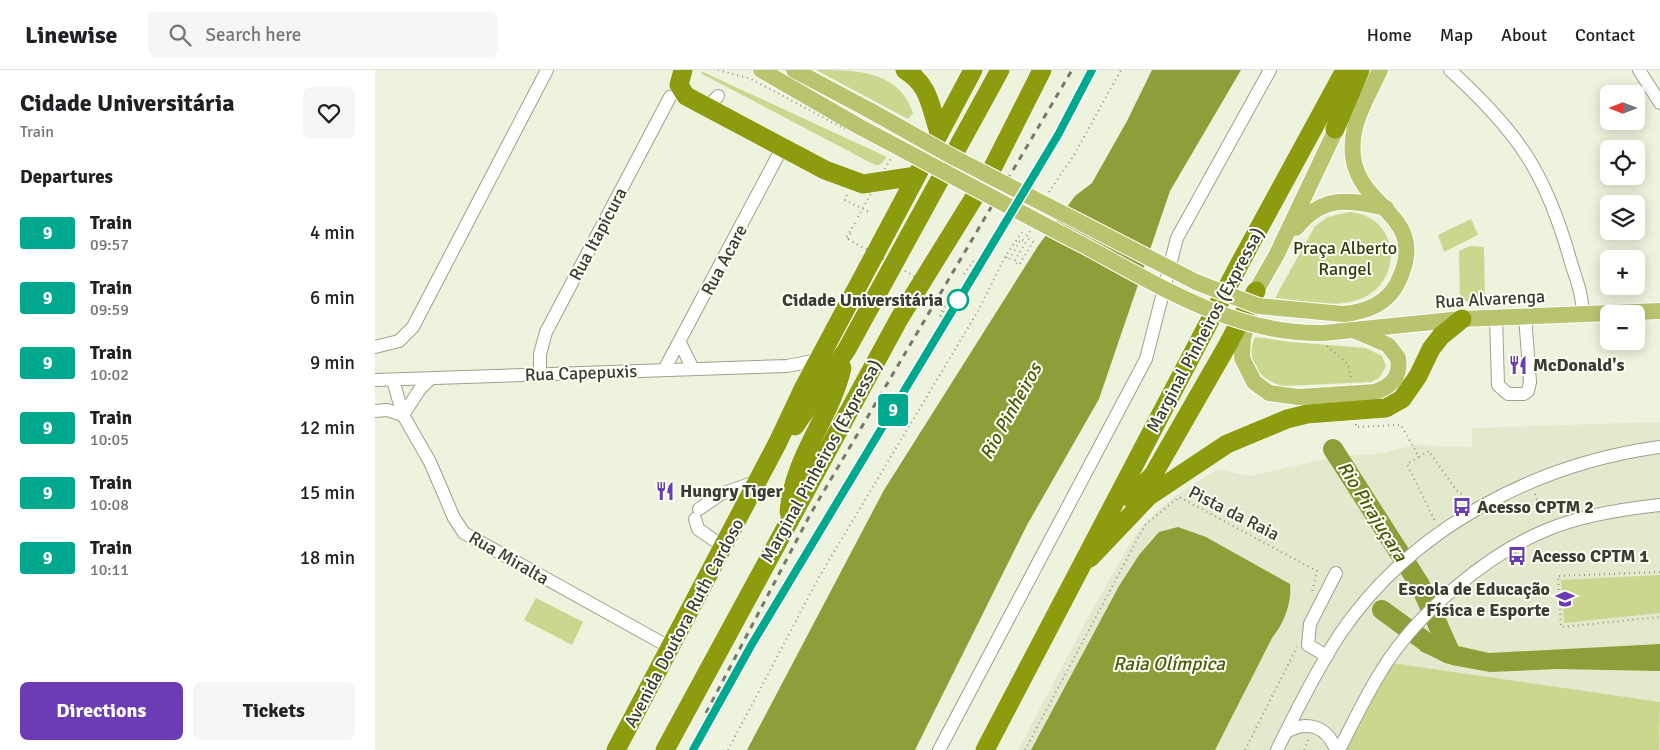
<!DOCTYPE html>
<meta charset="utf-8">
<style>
:root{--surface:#fff;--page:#f6f6f6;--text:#202124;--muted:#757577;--line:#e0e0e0;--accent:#6b3cb4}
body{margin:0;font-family:Signika,sans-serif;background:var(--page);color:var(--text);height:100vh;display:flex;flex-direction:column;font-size:19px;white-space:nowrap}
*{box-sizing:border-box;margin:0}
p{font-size:16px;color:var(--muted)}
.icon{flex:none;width:28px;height:28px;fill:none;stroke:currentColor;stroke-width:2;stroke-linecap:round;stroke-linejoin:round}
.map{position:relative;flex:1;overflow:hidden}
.sheet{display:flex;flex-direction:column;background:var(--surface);width:375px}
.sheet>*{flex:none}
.badge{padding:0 10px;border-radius:4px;font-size:18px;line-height:32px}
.needle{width:32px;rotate:270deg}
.fabs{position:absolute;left:1225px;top:15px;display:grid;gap:10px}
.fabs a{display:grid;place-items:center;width:45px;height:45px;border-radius:8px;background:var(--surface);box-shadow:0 2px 12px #0003;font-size:25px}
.map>.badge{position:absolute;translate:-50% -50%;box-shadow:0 0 0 2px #fff}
h2{padding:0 20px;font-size:19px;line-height:45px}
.round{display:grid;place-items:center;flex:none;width:52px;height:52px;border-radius:8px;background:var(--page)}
.summary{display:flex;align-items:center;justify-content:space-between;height:85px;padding:0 20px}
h1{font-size:24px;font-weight:700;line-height:38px}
.action{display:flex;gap:10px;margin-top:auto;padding:10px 20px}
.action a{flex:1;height:58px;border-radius:8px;background:var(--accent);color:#fff;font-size:20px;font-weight:700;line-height:58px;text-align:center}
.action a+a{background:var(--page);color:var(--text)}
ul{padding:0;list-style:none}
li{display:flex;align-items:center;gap:15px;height:65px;padding:0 20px}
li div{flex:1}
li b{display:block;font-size:19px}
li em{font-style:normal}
li .badge{min-width:55px;font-weight:700;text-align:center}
header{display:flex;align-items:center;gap:30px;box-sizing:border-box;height:70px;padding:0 25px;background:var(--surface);border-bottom:1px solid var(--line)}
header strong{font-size:24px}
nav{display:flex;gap:28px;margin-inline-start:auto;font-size:18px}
.search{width:350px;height:45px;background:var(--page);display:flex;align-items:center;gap:12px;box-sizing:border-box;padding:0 18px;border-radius:8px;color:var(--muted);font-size:19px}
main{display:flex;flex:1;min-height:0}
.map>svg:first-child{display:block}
.built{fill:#e2e9cc}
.green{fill:#cad78f}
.water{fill:#8f9e38}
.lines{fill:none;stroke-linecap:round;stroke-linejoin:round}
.river{stroke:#8f9e38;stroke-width:20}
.minor-casing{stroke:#9da18d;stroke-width:14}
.major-casing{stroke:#fff;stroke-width:18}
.highway-casing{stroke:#fff;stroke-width:20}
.path{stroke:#919586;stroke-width:2;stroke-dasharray:1 4;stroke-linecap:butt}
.minor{stroke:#fff;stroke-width:12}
.major{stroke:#bac46e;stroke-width:16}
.highway{stroke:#8c9c0e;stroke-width:19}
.rail{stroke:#76796c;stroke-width:3;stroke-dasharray:6 6;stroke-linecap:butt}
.major-bridge-casing{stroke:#fff;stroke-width:18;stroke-linecap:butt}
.path-bridge{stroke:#919586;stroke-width:2;stroke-dasharray:1 4;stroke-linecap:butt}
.major-bridge{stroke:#bac46e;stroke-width:16}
.line-casing{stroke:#fff;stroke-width:11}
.line{stroke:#00a88e;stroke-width:8}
.stop-dot{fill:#fff;stroke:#00a88e;stroke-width:2.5}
.labels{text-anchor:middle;stroke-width:4;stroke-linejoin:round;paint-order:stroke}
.street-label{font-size:18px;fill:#3b3d34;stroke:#fcfff2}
.park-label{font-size:18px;fill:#333a0f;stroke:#fcfff2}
.stop-label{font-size:18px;font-weight:bold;fill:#3b3d34;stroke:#fcfff2;text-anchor:end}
.poi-label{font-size:18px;font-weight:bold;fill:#3b3d34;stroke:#fcfff2;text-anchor:start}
.water-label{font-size:19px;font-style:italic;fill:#4e570b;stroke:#fcfff2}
</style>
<header>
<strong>Linewise</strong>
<div class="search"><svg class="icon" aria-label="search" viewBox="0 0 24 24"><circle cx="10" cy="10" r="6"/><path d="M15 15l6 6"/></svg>Search here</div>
<nav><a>Home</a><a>Map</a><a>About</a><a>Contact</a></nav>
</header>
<main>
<section class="sheet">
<div class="summary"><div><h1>Cidade Universitária</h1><p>Train</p></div><a class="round"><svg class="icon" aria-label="heart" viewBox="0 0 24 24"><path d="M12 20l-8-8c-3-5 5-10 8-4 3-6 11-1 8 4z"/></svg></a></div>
<h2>Departures</h2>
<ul>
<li><span class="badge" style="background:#00a88e;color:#fff">9</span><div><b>Train</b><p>09:57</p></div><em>4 min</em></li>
<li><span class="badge" style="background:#00a88e;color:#fff">9</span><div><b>Train</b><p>09:59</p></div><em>6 min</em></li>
<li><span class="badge" style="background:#00a88e;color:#fff">9</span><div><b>Train</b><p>10:02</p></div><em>9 min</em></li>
<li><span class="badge" style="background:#00a88e;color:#fff">9</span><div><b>Train</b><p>10:05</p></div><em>12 min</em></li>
<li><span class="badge" style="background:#00a88e;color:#fff">9</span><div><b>Train</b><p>10:08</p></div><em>15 min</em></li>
<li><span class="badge" style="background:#00a88e;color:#fff">9</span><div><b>Train</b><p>10:11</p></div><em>18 min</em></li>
</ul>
<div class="action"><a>Directions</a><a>Tickets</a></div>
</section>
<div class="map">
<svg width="1285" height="680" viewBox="0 0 1285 680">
<rect width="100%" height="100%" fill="#eef3dd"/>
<path class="built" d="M 1285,352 L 1285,680 L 643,680 L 716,542 L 756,472 L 769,454 L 797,428 L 843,399 L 874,406 L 960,387 L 1008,383 L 1039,375 L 1097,377 L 1097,358 Z"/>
<g class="green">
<path d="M 441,0 C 482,0 523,0 538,43 L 533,49 Z"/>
<path d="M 326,1 L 512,87 L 505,95 L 500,95 L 327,4 Z"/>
<path d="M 975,142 C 1026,147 1029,212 985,229 C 960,239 926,231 900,228 L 940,156 L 953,147 Z"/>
<path d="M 1096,149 L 1103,165 L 1069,182 L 1063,165 Z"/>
<path d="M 1095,176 L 1109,177 L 1110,232 L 1085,231 L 1084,181 Z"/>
<path d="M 880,267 L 916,272 L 991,278 L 1007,286 L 1011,296 L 1004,308 L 996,312 L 909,316 C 885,311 869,291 880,267 Z"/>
<path d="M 1285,505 L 1285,543 L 1189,553 L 1186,510 Z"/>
<path d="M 161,528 L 208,552 L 197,575 L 149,550 Z"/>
<path d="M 1016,593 L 1285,632 L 1284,680 L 971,680 Z"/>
</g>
<g class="water">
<path d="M 777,0 L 866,0 L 795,121 L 724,329 L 652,455 L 540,680 L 372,680 L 509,420 L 663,176 L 700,126 L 717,113 L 752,51 Z"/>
<path d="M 803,457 L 831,467 L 915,514 C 917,533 909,553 897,568 L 840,680 L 656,680 L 744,516 L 764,485 L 784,462 Z"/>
<path d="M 1057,564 L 1074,574 L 1114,583 L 1285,574 L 1285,601 L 1182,599 L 1115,602 L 1077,595 L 1045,581 Z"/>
</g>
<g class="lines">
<g class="river">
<path d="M 958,379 L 1045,515 L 1076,584"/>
<path d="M 1007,540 L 1051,572 L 1074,584"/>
</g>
<g class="minor-casing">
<g id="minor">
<path d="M 1075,0 C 1142,61 1170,101 1195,189 C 1201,210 1207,221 1208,244"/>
<path d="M 1264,0 L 1285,33"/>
<path d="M 332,38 L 343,26"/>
<path d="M 1121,247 L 1123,315 L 1133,324 L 1149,324 L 1153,321 L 1155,312 L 1150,246"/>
<path d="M 305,273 L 318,299"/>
<path d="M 0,277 L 24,271 L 38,257 L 172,0"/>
<path d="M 289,300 L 407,78"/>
<path d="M 165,305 L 165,284 L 171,262 L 295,27"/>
<path d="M 0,310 L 412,296 L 443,290"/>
<path d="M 18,310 L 28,345 L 55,392 L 79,448 L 89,463 L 296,578"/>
<path d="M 0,341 L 12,340 L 28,345"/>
<path d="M 28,345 L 45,319 L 54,310"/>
<path d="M 324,439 L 346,424 L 383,411"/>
<path d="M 320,449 L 323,459 L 349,477"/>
<path d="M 952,586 L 933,575 L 935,554 L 961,503"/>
<path d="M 911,662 C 932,650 952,656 961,680"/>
<path d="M 564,680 L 771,289 L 802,168 L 895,0"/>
<path d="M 902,680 C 921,641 941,601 965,564 C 1037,458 1160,394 1285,377"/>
<path d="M 964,680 C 978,653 991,625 1007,600 C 1041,544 1113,483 1174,459 C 1208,445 1248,439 1285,435"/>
</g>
</g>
<g class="major-casing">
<g id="major">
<path d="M 386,0 L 483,56"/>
<path d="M 419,0 L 496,41"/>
<path d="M 966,49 L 902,184 L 881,221 L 868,269 L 867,288 L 879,312 L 894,323 L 923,327 L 1000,322 C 1017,316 1026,306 1023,288 L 1013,275 L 978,260"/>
<path d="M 921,158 C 947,125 974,129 1011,138"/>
<path d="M 968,244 C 990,242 1011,235 1022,214 C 1056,147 989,141 979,92 C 972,58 991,30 1005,0"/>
<path d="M 948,263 L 1087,249 L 1285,241"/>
</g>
</g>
<g class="highway-casing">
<g id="highway">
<path d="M 308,0 L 304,15 L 311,26 L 450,100 L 488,114 L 541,106"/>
<path d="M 530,0 C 555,15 555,37 564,62"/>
<path d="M 960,59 L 985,0"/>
<path d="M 420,356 L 472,279 L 625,0"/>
<path d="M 755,428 L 778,405 L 852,276 L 881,221"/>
<path d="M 414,442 C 418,388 455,349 467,298"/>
<path d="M 715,488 L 774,426 L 852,374 L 912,349 L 932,344 L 1011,338 L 1027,329 L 1043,306 L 1056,279 L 1066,266 L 1087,249"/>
<path d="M 241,680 L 403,372 L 428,319 L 598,0"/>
<path d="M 290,680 L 524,249 L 618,97 L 667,0"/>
<path d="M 610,680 L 865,193 L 970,0"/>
</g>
</g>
<g class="path">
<path d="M 674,122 L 699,85 L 746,0"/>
<path d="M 472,125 L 470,130 L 494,142"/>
<path d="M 473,169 L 477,161"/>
<path d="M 631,187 L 634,190 L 646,169 L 651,172 L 639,192 L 644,195 L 658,172 L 651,167 L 655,161"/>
<path d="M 589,204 L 600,189"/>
<path d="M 565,246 L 568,234"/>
<path d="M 567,247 L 570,235"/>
<path d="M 952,276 L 973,294 L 976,309"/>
<path d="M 981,354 L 981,357 L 1026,355 L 1044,387 L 1032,394 L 1061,453"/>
<path d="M 1044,387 L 1054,381 L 1081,420 L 1095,430"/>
<path d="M 1160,424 L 1168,448"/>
<path d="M 1285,502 L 1183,506 L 1186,557 L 1285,547"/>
<path d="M 353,680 L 444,507 L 603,241 L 630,187 L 649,159"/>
<path d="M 650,680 L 770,455 L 804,427 L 942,501 L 937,522"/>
<path d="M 870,680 L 922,577"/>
<path d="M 929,680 L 934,669"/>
</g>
<use href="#minor" class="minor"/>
<use href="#major" class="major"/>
<use href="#highway" class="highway"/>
<g class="rail">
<path d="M 331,643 L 436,443 L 697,0"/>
<path d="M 318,680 L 377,575 L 683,65 L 717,0"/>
</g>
<g class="major-bridge-casing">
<g id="major-bridge">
<path d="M 496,41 L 578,87 L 821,212 L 883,236 L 968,244"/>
<path d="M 483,56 C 559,96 634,137 710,176 C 784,216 861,265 948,263"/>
</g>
</g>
<g class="path-bridge">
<path d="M 343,0 L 376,9 L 470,59"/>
<path d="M 483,147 L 516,88"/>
<path d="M 480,153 L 471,168 L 555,215"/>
</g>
<use href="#major-bridge" class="major-bridge"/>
</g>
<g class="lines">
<g class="line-casing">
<path id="line" d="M 318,680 L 377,574 L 683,65 L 717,0"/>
</g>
<use href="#line" class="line"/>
</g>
<defs>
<g id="restaurant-bare" transform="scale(1.5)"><path d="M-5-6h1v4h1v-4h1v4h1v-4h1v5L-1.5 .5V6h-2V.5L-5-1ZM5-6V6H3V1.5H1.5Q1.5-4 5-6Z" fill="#6b3cb4" stroke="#fcfff2" stroke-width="2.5" paint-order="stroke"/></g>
<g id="bus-bare" transform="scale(1.5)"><path d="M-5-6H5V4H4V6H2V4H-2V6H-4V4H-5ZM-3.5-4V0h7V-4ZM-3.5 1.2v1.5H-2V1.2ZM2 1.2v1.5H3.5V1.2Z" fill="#6b3cb4" stroke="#fcfff2" stroke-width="2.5" paint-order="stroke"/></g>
<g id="university-bare" transform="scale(1.5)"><path d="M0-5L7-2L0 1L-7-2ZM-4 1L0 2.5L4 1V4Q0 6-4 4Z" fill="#6b3cb4" stroke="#fcfff2" stroke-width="2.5" paint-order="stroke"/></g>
</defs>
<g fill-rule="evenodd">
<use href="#restaurant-bare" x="1143" y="295"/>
<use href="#restaurant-bare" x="290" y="421"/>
<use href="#bus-bare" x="1087" y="437"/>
<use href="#bus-bare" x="1142" y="486"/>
<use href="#university-bare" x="1190" y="529"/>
</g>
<circle class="stop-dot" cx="583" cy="230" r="10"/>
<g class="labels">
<g class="street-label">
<text transform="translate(223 164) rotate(-62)" y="6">Rua Itapicura</text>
<text transform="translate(349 190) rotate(-62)" y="6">Rua Acare</text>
<text transform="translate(1115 229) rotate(-3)" y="6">Rua Alvarenga</text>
<text transform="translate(830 260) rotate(-62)" y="6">Marginal Pinheiros (Expressa)</text>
<text transform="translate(206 303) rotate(-2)" y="6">Rua Capepuxis</text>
<text transform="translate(446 391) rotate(-61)" y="6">Marginal Pinheiros (Expressa)</text>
<text transform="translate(859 443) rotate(27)" y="6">Pista da Raia</text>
<text transform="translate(134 488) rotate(30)" y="6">Rua Miralta</text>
<text transform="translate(309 553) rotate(-62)" y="6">Avenida Doutora Ruth Cardoso</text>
</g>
<g class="park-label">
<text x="970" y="184">Praça Alberto<tspan x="970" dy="21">Rangel</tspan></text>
</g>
<g class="stop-label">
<text x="568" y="236">Cidade Universitária</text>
</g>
<g class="poi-label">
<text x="1158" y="301">McDonald's</text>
<text x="305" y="427">Hungry Tiger</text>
<text x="1102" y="443">Acesso CPTM 2</text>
<text x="1157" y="492">Acesso CPTM 1</text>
<text x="1175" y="525" text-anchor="end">Escola de Educação<tspan x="1175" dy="21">Física e Esporte</tspan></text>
</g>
<g class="water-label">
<text transform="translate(635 341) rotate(-61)" y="7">Rio Pinheiros</text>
<text transform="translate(998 441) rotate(58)" y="7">Rio Pirajuçara</text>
<text x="794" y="600">Raia Olímpica</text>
</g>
</g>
</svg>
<div class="fabs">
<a><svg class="needle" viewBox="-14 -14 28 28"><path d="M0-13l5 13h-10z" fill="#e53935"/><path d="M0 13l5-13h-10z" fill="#757577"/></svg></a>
<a><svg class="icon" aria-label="locate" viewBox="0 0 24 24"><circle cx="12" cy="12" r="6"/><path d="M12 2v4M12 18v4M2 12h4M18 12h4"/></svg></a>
<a><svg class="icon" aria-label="layers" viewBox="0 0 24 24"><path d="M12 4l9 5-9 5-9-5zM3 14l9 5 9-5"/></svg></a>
<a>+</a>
<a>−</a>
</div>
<b class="badge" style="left:518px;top:340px;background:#00a88e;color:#fff">9</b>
</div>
</main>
